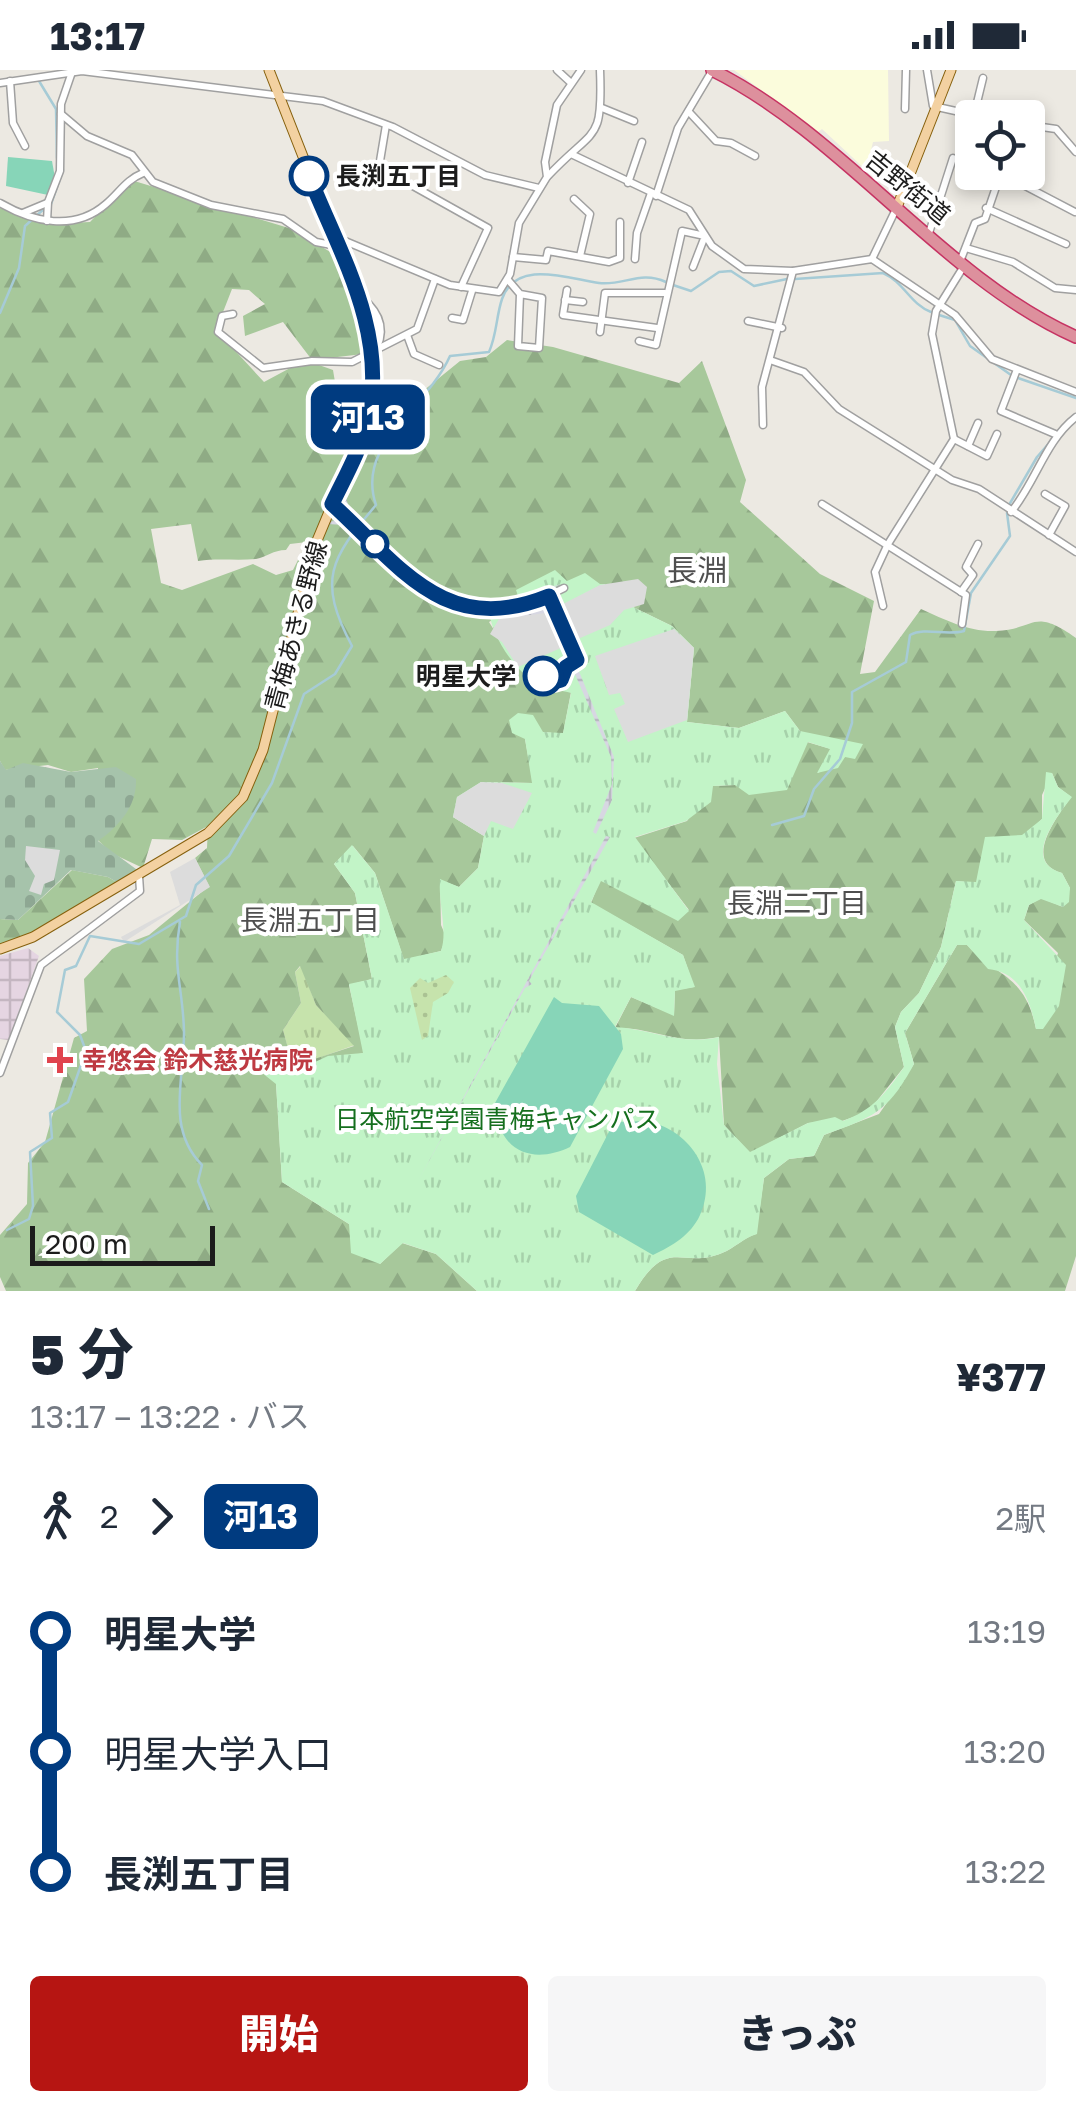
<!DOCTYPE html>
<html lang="ja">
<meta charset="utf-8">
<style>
:root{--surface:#fff;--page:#f6f6f7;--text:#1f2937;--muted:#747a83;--accent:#b61512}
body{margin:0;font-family:"Golos Text","Noto Sans JP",sans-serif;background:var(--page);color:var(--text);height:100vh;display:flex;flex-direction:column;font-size:38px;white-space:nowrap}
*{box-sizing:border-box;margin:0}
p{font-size:32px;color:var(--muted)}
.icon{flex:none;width:55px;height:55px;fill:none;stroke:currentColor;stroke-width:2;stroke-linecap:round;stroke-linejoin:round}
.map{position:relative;height:1221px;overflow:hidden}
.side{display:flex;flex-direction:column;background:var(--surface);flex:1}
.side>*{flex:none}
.badge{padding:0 20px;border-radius:15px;font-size:35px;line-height:65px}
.fabs{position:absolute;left:955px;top:30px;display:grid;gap:20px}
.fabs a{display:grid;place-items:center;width:90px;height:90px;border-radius:10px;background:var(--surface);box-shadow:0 5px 15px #0003;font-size:50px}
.scale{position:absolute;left:30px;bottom:25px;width:185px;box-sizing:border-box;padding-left:10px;border:5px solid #1c1c1c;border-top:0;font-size:28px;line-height:35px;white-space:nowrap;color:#1c1c1c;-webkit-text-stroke:8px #fff;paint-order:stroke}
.map>.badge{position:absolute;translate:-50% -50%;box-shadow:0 0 0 5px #fff}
.legs{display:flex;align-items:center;gap:15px;height:110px;padding:0 30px;font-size:32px}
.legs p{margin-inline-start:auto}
.summary{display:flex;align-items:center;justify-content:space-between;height:170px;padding:0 30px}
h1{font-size:55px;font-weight:800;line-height:75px}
.button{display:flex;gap:20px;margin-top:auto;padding:20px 30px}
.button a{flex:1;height:115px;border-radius:10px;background:var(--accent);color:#fff;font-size:40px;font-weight:800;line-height:115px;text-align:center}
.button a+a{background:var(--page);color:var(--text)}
ul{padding:0 30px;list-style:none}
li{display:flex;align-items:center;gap:35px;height:120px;font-size:38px}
li i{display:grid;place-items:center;width:15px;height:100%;margin:0 12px;background:currentColor}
li i::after{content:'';width:25px;height:25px;margin:-12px;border:8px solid;border-radius:50%;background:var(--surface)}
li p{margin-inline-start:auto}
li:first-child i{background:linear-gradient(#0000 50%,currentColor 0)}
li:last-child i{background:linear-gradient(currentColor 50%,#0000 0)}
.status{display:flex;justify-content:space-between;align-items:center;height:70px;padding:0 50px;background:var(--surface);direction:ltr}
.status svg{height:28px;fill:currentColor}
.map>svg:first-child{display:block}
.industrial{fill:url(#industrial-grid)}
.education{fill:#fbfcdc}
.grass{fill:url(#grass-tufts)}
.forest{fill:url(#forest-firs);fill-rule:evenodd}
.cemetery{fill:url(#cemetery-stones)}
.park{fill:url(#park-tufts)}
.garden{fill:url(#garden-dots)}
.pitch{fill:#87d5b8}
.parking{fill:#dcdcdc}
.plaza{fill:url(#plaza-grid)}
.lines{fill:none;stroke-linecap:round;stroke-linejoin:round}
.stream{stroke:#a6cbd6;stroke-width:2.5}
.street-casing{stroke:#a0a0a0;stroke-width:9}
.primary-casing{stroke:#86600d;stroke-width:11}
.highway-casing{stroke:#c63363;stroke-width:14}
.street{stroke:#fff;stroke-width:6}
.primary{stroke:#f3d1a1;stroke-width:9}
.highway{stroke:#dd909d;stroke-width:11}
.line-1-casing{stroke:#fff;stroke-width:22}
.line-1{stroke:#003b80;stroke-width:15}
.stop-1-dot{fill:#fff;stroke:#003b80;stroke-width:5}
.health-dot{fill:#e0444e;stroke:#fff;stroke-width:4}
.labels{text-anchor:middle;stroke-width:8;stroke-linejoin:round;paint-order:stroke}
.stop-label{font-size:25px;font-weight:bold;fill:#1c1c1c;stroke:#fff;text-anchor:start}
.street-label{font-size:25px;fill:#1c1c1c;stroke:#fff}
.health-label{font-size:25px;font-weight:bold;fill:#be3a42;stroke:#fff;text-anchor:start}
.park-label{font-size:25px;fill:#156f1e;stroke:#fff}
.neighbourhood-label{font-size:28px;fill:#4f4f4f;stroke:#fff}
.quarter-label{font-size:30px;fill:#4f4f4f;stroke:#fff}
</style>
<div class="status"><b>13:17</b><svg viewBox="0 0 49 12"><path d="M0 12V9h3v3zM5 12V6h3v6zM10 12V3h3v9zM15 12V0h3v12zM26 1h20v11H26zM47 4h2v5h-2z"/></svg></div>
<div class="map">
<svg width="1076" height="1221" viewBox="0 0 1076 1221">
<defs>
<pattern id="industrial-grid" width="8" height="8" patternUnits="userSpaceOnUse" patternTransform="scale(2.5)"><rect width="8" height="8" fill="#e5d5e2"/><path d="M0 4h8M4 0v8" fill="none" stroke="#c4b6c1"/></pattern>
<pattern id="grass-tufts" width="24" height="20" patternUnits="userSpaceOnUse" patternTransform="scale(2.5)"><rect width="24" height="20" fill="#c6e3ac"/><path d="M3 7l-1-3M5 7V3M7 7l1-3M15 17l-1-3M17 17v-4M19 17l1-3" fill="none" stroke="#aac293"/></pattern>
<pattern id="forest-firs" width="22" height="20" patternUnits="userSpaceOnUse" patternTransform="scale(2.5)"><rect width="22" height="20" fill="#a7c89b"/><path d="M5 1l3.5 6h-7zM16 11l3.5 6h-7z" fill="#8fab85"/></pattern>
<pattern id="cemetery-stones" width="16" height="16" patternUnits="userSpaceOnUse" patternTransform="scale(2.5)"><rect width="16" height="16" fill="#a6c3ab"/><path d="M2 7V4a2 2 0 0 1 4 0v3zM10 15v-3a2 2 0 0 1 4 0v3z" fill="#8ea793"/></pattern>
<pattern id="park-tufts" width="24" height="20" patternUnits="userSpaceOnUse" patternTransform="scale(2.5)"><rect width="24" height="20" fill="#c2f4c7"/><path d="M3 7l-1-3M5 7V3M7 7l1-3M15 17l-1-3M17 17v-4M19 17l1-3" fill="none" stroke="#a6d1aa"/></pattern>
<pattern id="garden-dots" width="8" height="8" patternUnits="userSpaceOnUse" patternTransform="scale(2.5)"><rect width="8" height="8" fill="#c6e3ac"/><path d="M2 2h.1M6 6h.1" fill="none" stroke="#aac293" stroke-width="1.8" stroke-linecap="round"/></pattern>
<pattern id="plaza-grid" width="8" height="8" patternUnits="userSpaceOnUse" patternTransform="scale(2.5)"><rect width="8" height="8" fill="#d7d7e2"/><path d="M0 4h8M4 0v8" fill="none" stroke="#b8b8c1"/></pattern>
</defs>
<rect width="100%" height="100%" fill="#ece9e2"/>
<path class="industrial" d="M 28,878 L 39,886 L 9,970 L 0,969 L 0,886 Z"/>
<path class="education" d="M 734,0 L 888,0 L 889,71 L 873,72 L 866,100 L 822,59 L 818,62 Z"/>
<path class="grass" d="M 301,896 L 316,935 L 355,975 L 293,997 L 283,960 L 301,933 L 295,902 Z"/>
<g class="forest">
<path d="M 131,110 L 292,159 L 332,183 L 359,254 L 363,284 L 312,290 L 283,252 L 245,266 L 243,246 L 265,234 L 249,220 L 232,219 L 216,260 L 264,312 L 305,290 L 333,300 L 336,318 L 364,326 L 364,340 L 391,347 L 460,291 L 486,287 L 507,270 L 553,277 L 679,313 L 702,291 L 746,410 L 740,432 L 820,504 L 874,531 L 860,604 L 875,602 L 921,539 C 946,550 968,562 996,561 C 1037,559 1032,537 1076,568 L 1076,1186 L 1065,1221 L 635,1221 C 668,1165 682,1200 722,1183 C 735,1178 743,1168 756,1164 L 764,1108 L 789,1089 L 814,1086 L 824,1065 L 879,1044 L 914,994 L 905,963 L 957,875 L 967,875 C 1000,909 1025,905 1036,959 L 1058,883 L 1024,850 L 1029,835 L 1041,828 L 1063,837 L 1070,818 L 1062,803 C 1022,792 1057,747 1071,727 L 1058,717 L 1052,703 L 1042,725 L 1042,749 L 976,813 L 956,811 L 941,877 L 919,923 L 901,942 L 895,957 L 904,997 L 868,1042 L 842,1051 L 808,1053 L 750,1083 L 724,1055 L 719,967 C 676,976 654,957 615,958 L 631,927 L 674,945 L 675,920 L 694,917 L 683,885 L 591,833 L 600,810 L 689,840 L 634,768 L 687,751 L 712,716 L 735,715 L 807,672 L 831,679 L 818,703 L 845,687 L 800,661 L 785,641 L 739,658 L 687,652 L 694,578 L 672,556 L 633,537 L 632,514 C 582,515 532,525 489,552 C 516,594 520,611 571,622 L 563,664 L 543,662 L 525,669 L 533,713 L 481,712 L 453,747 L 484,766 L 478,798 L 459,817 L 440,810 L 441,855 L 446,867 L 441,881 L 404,890 L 375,803 L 353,776 L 334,794 L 355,823 L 372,909 L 349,915 L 364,983 L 308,994 L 276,1013 L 282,1112 L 349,1154 L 380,1194 L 402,1173 L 436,1184 L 477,1221 L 6,1221 L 0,1207 L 0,1165 L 27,1134 L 28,1093 L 45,1072 L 74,968 L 87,961 L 84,909 L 112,879 L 149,865 L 209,816 L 195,788 L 207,778 L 208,756 L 182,770 L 152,769 L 143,798 L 111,783 L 98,770 L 98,698 L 71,702 L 48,695 L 5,700 L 0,691 L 0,138 L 47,154 L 90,152 ZM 191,454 L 198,491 C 218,488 236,491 256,489 C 267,487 273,480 286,480 L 290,474 L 307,472 L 293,500 L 276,505 L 253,494 L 182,520 L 161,513 L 151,459 ZM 300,896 L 316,935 L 354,976 L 293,996 L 283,960 L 301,933 L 295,902 Z"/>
<path d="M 72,800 L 108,807 L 120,814 L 31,865 L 0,876 L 0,849 L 18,850 Z"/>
</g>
<path class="cemetery" d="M 0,691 L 6,700 L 23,693 L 71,702 L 116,697 L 136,709 C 137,736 119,756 98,771 L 140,802 L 120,814 L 108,807 L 71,800 L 18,850 L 0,849 Z"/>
<path class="park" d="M 555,500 L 567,511 L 585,503 L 600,514 L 633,514 L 633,537 L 672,556 L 694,578 L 687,652 L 739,658 L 785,641 L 800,661 L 863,674 L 855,689 L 845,687 L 838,698 L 817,703 L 830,679 L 808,672 L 787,720 L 749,725 L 735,715 L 713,716 L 711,732 L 686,751 L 635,767 L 689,841 L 678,851 L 601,811 L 591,832 L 683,885 L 695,917 L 675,921 L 674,946 L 631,927 L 615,957 C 653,959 680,976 719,967 L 717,994 L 724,1055 L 750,1082 L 808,1053 L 835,1047 L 843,1051 C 873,1040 886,1023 904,997 L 895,957 L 901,942 L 919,923 L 941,877 L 956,811 L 976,812 L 985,767 L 1022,765 L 1042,749 L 1046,702 L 1052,703 L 1058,717 L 1072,727 C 1057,746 1021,792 1062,803 L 1070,818 L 1069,832 L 1063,837 L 1041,829 L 1029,835 L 1024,850 L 1066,895 L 1059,936 L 1043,959 L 1036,959 C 1030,930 1020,902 988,899 L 967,875 L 957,875 L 905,963 L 914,994 C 888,1042 874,1047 824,1065 L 814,1086 L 789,1089 L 764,1108 L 757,1164 C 743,1168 735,1178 722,1183 C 682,1200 668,1165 635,1221 L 477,1221 L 436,1184 L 403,1173 L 380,1194 L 351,1183 L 349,1154 L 282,1112 L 276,1014 L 261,1002 L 271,988 L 289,1004 L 328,986 L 363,983 L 349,914 L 372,909 L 355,823 L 334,794 L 352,775 L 375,803 L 404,889 L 441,881 C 448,861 438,833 440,809 L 459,817 L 478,798 L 484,766 L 453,747 L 457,727 L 481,712 L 532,713 L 525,669 L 512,663 L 509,650 L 518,643 L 533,645 L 543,662 L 563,663 L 571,623 C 562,620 549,620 540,615 C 516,604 489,563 489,538 L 520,532 L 516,520 Z"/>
<path class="garden" d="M 446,905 L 454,912 L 448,923 L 433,932 L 428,966 L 422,970 L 410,918 L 420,908 L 428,913 Z"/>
<g class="pitch">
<path d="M 8,87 L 52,91 L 55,108 L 48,125 L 6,116 Z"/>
<path d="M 554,927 L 562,933 L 599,936 L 621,964 L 623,979 L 570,1077 C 547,1088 518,1090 503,1064 C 497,1055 498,1049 490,1042 Z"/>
<path d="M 645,1051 C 688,1058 720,1102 700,1145 C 691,1165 672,1176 653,1185 L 579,1142 L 576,1126 L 614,1052 Z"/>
</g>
<g class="parking">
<path d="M 638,509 L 647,517 L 644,534 L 624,540 L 610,555 L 578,569 L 563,534 L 600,515 Z"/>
<path d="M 537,541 L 547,543 L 563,577 L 518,597 L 502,572 L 490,564 L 499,549 Z"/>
<path d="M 674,559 L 694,578 L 687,650 L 628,672 L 614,639 L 625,634 L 620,623 L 609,625 L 595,586 Z"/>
<path d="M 481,712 L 502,713 L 532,723 L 513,759 L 491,751 L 484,766 L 453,747 L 457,727 Z"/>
<path d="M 26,776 L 60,780 L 54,810 L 44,814 L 41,825 L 29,821 L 35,806 L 25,790 Z"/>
<path d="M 195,788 L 210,817 L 124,872 L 121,867 L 180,835 L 170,802 Z"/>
</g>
<g class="plaza">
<path d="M 343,418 L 349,438 L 421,508 L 445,523 L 497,533 L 561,514 L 520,533 L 496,536 L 443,526 L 416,508 L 347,441 Z"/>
<path d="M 338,448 L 405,510 L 442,535 L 496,545 L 538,536 L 550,539 L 566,573 L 563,577 L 546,543 L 499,549 L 468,547 L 429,533 L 345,455 L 327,454 Z"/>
<path d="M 576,594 L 614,687 L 612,730 L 596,764 L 593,762 L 612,714 L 611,687 L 571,595 Z"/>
<path d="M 606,766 L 610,767 L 529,911 L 532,914 L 525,918 L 418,1111 Z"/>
</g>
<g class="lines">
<g class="stream">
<path d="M 39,11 L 56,39 L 57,88"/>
<path d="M 51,134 L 63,100"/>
<path d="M 795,209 L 883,203 C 904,212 910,234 931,242"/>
<path d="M 673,215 L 691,221 L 719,202 L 731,201 L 754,216 L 787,209"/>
<path d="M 0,243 L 19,198 L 25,156 L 45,138"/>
<path d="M 939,245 L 955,250 L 970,276 L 1011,305"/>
<path d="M 1018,308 L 1076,328"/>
<path d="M 1009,435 L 1037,387 L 1070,349"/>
<path d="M 772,755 L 804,746 L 814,719 L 840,689 L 852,653 L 852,622 L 906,592 L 910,565 C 925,557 946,566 964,561 L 971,523 L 1010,466 L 1007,443"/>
<path d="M 180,852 C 172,898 183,918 184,961 C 185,1007 165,1058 202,1095 L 198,1111 L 209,1139"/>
<path d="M 7,1160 L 29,1149 L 33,1136 L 30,1082 L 52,1068 L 50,1043 L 68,1032 L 86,981 L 80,965 L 57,942 L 65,900 L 76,896 L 90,866 L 139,874 L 186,846 L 196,815 L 229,786 L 272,713 L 304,624 L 335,604 L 352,576 C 317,510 330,489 376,435 C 355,373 426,340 450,286 L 489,282 C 497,264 496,247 502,229 C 516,188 569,209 599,213 C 624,216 640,200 666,212"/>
</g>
<g class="street-casing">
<g id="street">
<path d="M 557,0 L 570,12"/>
<path d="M 927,0 L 933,36 L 987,48"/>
<path d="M 10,11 L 13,53 L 25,76"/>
<path d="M 0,13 L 82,1 L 323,31 L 393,57 L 485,105 L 539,118"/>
<path d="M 602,38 L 634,51"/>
<path d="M 905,39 L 906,0"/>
<path d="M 689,42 L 716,71 L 731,73 L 755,86"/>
<path d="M 61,44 L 87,66 L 132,85 L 153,112 L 211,135 L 283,149 L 316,172 L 337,176"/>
<path d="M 974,45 L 983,8"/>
<path d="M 386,55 L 379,97 L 488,158 L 461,217"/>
<path d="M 1028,55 L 1056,59 L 1076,82"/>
<path d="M 1028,75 L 1037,54"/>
<path d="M 571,84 L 689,140 L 712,176 L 744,199 L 793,201 L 872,189 L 955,245 L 992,289 L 1076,322"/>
<path d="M 548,106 C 595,56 603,74 600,0"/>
<path d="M 1006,106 L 1075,142"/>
<path d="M 628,113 L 642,72"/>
<path d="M 656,126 L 678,58 L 712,1"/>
<path d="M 574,129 L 590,144 L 580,186"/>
<path d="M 0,133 C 33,152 74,162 106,134 C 120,122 126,110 143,103"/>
<path d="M 986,138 L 1066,174"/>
<path d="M 23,143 L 47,133"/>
<path d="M 47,151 L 48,132 L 60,101 L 61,34 L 72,2"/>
<path d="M 929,163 L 953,88"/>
<path d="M 333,166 L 450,215 L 499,222 L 510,204 L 519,153 L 547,107 L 545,92 L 557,35 L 581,0"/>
<path d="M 966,178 L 1013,192 L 1055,218 L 1076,220"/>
<path d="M 513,187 L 546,190 L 548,181 L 609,192 L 620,188 L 620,152"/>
<path d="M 635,189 L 637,163 L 651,123"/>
<path d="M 872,189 L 897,137"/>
<path d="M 961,189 L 975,153 L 985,149 L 996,117 L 1009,102"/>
<path d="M 508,210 L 520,224 L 518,276 L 539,278 L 542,228 L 520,224"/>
<path d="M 567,220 L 563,245 L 657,258"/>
<path d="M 361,227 C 381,243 387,262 373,285"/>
<path d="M 565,230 L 583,232"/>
<path d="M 233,244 L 222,246 L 218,262 L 263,298 L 312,291 L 352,292 L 417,259 L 435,209"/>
<path d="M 452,248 L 463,250 L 472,221"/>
<path d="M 748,251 L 782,258"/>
<path d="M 600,262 L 605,223 L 665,223"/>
<path d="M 407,265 L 414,284 L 439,295"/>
<path d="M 639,271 L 656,275 L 682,161 L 705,166 L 693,197"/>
<path d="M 770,290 L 804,302 L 839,339 L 952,410 L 979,419 L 1076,482"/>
<path d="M 1016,302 L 1001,341 L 1055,364"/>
<path d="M 763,355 L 762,317 L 793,201"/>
<path d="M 954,369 L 987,386 L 997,364"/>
<path d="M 968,376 L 978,353"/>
<path d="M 1045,424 L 1065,436 L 1049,465"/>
<path d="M 822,434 L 966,525 L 962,554"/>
<path d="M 333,435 C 407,503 456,576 564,518"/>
<path d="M 1011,442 C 1036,412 1045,371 1076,347"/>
<path d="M 961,522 L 973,505 L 966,497 L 978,474"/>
<path d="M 883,536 L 875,502 L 888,474 L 954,369 L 932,264 L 936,241 L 964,196"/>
<path d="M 0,1003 L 41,895 L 140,821 L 139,806"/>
</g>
</g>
<g class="primary-casing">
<g id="primary">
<path d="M 897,137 L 951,0"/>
<path d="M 0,879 L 33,867 L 208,763 L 243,727 L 263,680 L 316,473 L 367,351 L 373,309 L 366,247 L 269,0"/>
</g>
</g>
<g class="highway-casing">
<path id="highway" d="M 712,0 C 844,65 944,209 1076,267"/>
</g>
<use href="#street" class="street"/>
<use href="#primary" class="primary"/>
<use href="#highway" class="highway"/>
</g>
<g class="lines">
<g class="line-1-casing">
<path id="line-1" d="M 309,106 C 340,184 388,262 368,349 C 361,379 345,407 332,434 C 401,497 445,568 549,526 L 577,590 L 566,597 L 561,610 L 554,612 L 543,606"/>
</g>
<use href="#line-1" class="line-1"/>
</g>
<g class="stop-1-dot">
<circle cx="309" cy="106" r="18"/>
<circle cx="375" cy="474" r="12"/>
<circle cx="543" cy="606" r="18"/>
</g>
<path class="health-dot" d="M55 975h10v10h10v10h-10v10h-10v-10h-10v-10h10z"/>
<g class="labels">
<g class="stop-label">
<text x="336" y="115">長渕五丁目</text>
<text x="516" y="615" text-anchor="end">明星大学</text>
</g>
<g class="street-label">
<text transform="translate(908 117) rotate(39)" y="9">吉野街道</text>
<text transform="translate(296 556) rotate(-75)" y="9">青梅あきる野線</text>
</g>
<g class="health-label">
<text x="82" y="999">幸悠会 鈴木慈光病院</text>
</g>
<g class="park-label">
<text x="497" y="1058">日本航空学園青梅キャンパス</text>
</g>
<g class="neighbourhood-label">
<text x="797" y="843">長淵二丁目</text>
<text x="310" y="860">長淵五丁目</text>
</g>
<g class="quarter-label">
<text x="697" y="511">長淵</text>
</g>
</g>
</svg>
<div class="fabs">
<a><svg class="icon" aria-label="locate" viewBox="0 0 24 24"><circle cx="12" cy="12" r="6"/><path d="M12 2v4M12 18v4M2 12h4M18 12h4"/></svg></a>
</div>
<div class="scale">200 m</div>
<b class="badge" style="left:368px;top:347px;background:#003b80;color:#fff">河13</b>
</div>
<section class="side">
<div class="summary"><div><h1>5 分</h1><p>13:17 – 13:22 · バス</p></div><b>¥377</b></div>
<div class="legs"><svg class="icon" aria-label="walk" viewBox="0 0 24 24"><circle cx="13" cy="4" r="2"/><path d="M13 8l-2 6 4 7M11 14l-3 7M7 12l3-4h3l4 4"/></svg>2<svg class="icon" aria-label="forward" viewBox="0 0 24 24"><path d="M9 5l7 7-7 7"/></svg><b class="badge" style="background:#003b80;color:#fff">河13</b><p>2駅</p></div>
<ul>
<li><i style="color:#003b80"></i><b>明星大学</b><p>13:19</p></li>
<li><i style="color:#003b80"></i><span>明星大学入口</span><p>13:20</p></li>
<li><i style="color:#003b80"></i><b>長渕五丁目</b><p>13:22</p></li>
</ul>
<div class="button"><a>開始</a><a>きっぷ</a></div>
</section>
